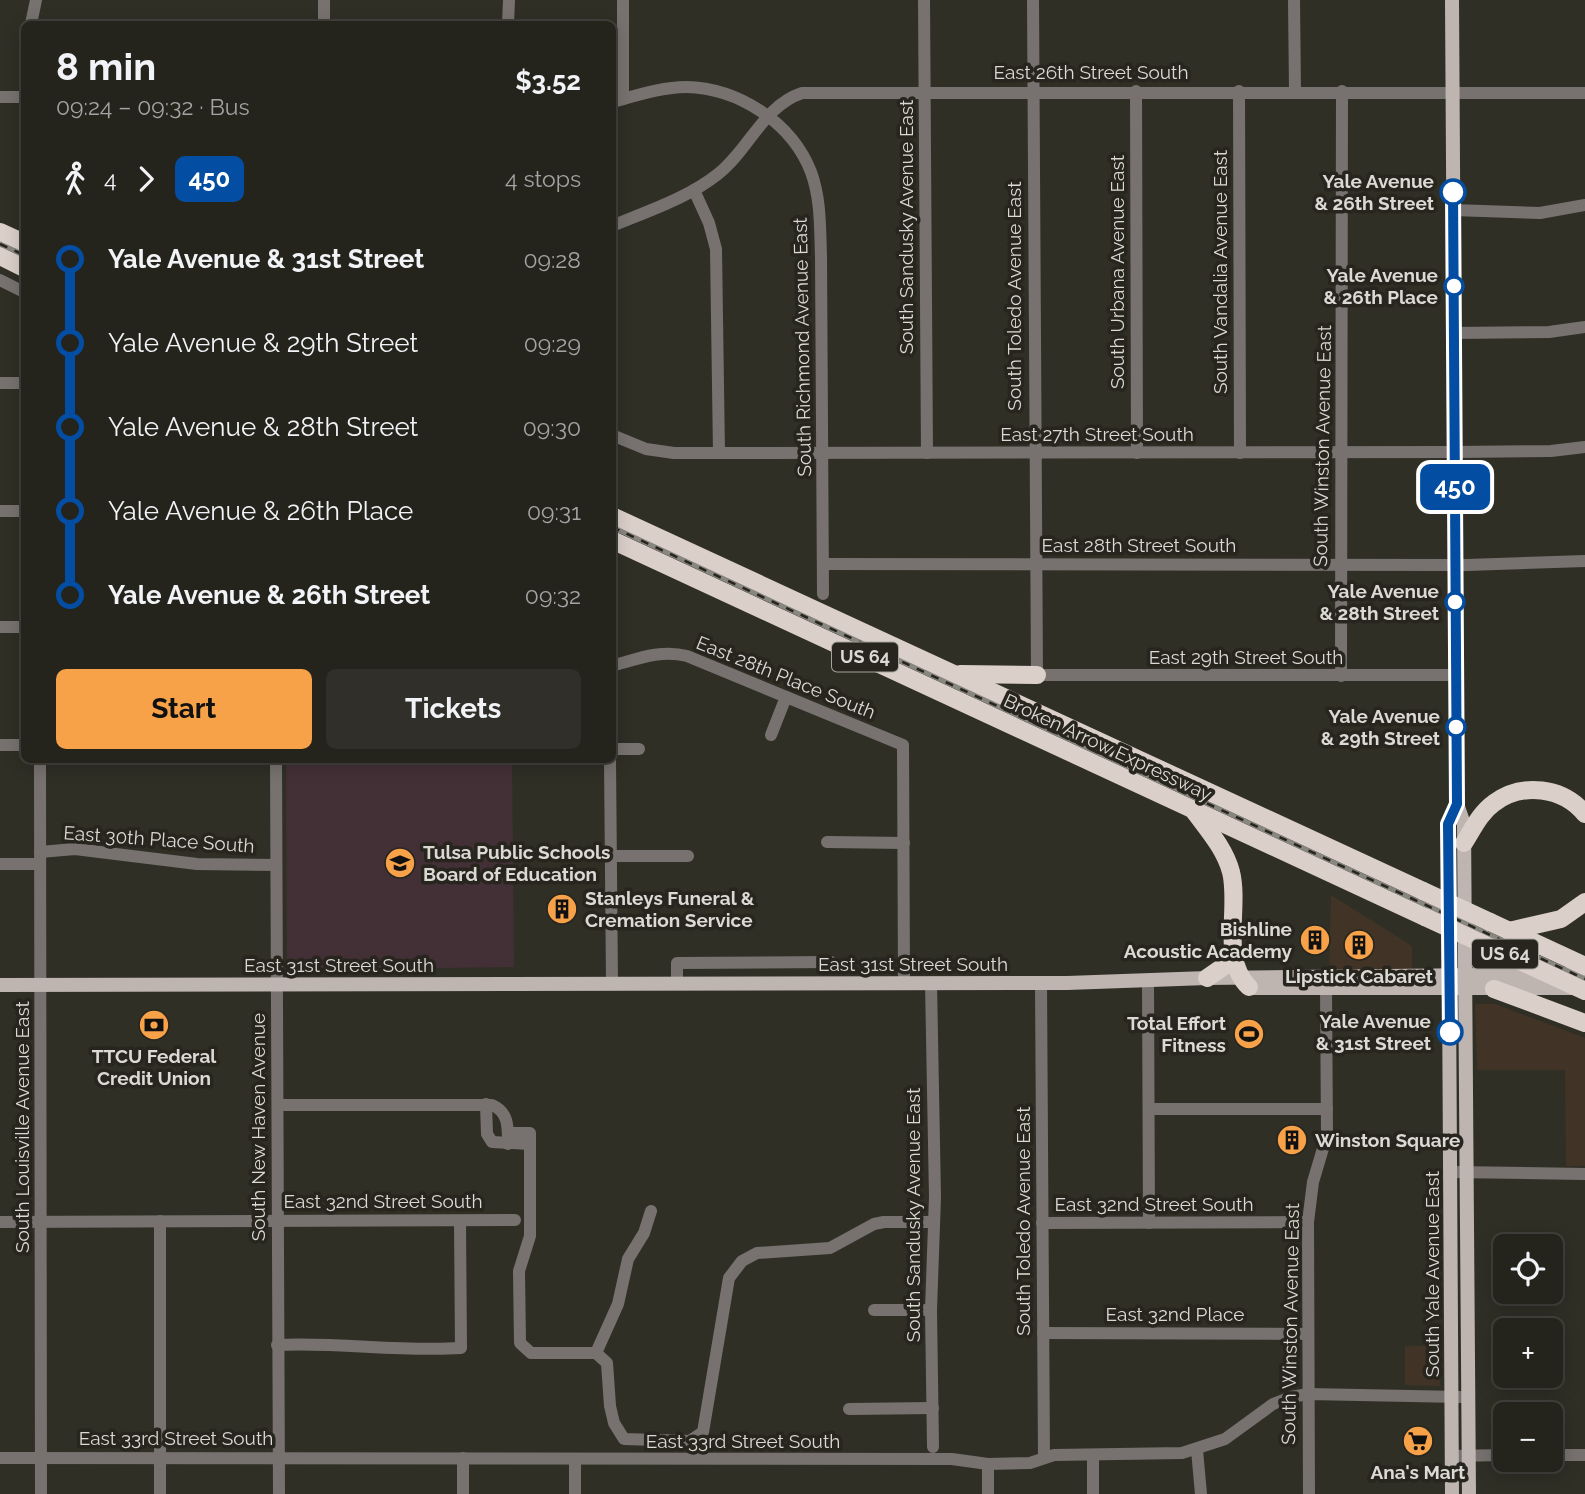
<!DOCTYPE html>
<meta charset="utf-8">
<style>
:root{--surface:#24231c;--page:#302f29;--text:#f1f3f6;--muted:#a3a4a3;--line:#41403b;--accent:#f7a148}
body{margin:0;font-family:Raleway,sans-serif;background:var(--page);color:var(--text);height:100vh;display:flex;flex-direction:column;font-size:26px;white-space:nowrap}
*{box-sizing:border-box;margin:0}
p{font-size:23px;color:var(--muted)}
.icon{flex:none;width:38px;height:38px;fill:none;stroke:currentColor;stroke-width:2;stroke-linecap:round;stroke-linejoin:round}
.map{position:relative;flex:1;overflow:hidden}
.side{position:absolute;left:21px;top:21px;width:595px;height:742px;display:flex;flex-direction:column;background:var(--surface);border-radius:10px;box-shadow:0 4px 18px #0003,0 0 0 2px var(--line)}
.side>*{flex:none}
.badge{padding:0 14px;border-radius:10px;font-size:24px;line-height:46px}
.buttons{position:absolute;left:1493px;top:1234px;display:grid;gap:14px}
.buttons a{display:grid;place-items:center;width:70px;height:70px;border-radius:10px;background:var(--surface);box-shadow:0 4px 18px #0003,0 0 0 2px var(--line);font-size:35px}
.map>.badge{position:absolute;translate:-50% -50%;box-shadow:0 0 0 4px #fff}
.legs{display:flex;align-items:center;gap:10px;height:77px;padding:0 35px;font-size:23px}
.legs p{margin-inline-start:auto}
.headline{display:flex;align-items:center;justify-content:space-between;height:119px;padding:0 35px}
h1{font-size:38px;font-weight:700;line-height:52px}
.cta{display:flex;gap:14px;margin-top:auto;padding:14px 35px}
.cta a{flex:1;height:80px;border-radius:10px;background:var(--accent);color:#111;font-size:28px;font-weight:700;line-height:80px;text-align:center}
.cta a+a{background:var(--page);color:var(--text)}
ul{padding:0 35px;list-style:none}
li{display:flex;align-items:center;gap:24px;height:84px;font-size:26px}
li i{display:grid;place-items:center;width:10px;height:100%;margin:0 9px;background:currentColor}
li i::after{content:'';width:18px;height:18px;margin:-9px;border:5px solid;border-radius:50%;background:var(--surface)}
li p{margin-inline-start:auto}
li:first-child i{background:linear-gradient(#0000 50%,currentColor 0)}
li:last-child i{background:linear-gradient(currentColor 50%,#0000 0)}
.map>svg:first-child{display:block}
.commercial{fill:#423327}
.education{fill:#433037}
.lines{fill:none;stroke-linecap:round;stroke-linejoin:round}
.minor{stroke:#77726f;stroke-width:12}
.major{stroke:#beb5b0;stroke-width:14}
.highway{stroke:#dbd0c9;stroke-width:18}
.rail-casing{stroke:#87867f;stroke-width:5}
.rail{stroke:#27251d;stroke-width:2.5;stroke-dasharray:8;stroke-linecap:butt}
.highway-bridge{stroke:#dbd0c9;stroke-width:18}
.line-1-casing{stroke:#fff;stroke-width:16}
.line-1{stroke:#034ea2;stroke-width:10}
.stop-1-dot{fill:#fff;stroke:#034ea2;stroke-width:3.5}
.labels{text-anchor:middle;stroke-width:7;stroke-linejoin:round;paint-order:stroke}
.shield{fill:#27251d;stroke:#a4a39c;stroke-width:2}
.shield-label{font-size:18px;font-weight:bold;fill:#dad9d3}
.street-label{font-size:19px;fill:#dad9d3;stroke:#27251d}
.stop-label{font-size:19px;font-weight:bold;fill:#dad9d3;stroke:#27251d;text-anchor:end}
.poi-label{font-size:19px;font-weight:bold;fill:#dad9d3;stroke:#27251d;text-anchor:start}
</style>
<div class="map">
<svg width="1585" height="1494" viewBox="0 0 1585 1494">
<rect width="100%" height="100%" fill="#302f26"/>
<g class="commercial">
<path d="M 1331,895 L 1412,946 L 1412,969 L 1329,971 Z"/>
<path d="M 1475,1004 L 1495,1004 L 1585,1038 L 1585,1166 L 1566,1166 L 1565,1070 L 1477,1070 Z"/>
<path d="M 1405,1346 L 1441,1346 L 1440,1386 L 1405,1385 Z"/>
</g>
<path class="education" d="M 286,760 L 512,760 L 514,967 L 287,970 Z"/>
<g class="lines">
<g class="minor">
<path d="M 324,0 L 324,24"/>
<path d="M 924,0 L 927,453"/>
<path d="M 1033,0 L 1037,675 L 1456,675"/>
<path d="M 1294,0 L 1295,91"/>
<path d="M 31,24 L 36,0"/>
<path d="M 508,24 L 509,0"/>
<path d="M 1136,91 L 1137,453"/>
<path d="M 1239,91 L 1240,453"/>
<path d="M 0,97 L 24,97"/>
<path d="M 623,99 L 623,0"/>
<path d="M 612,102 C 635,96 662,87 686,87 C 739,88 792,123 811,172 C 821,199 820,229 821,257 L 823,594"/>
<path d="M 694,190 L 709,223 L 716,249 L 719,453"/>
<path d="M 1453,210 L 1540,213 L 1585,205"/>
<path d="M 612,226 C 648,211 688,198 718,174 C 749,150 763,106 802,93 L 1585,93"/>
<path d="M 0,280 L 24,292"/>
<path d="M 1454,333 L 1549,332 L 1585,327"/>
<path d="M 0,383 L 24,383"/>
<path d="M 612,435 L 646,449 L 674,453 L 1455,452 L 1551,451 L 1585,447"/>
<path d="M 0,511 L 24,511"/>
<path d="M 823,564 L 1467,565 L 1585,561"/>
<path d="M 0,627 L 24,627"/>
<path d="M 612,666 C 637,659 661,649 687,656 L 903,745 L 904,983"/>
<path d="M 1341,676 L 1342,91"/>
<path d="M 771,735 L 786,697"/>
<path d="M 0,745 L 24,745"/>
<path d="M 612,749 L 639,749"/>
<path d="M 40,760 L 41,1494"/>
<path d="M 276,760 L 279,1494"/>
<path d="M 610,760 L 612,984"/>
<path d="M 827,842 L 904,843"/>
<path d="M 40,852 L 75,849 L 197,864 L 276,865"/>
<path d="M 611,856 L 688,856"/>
<path d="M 0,864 L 40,864"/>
<path d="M 931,983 L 935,1197 L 931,1310 L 933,1447"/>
<path d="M 1148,983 L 1149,1223"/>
<path d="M 677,984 L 677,963 L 831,962"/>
<path d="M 1041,984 L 1044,1458"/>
<path d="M 486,1104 L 487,1134 L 492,1142 L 530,1144"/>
<path d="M 278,1105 L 492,1105 C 509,1112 508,1128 508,1144"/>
<path d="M 1150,1109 L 1327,1109"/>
<path d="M 508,1133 L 530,1133 L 530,1236 L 519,1271 L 520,1343 L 531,1353 L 596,1353 L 607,1363 L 610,1406 L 614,1423 L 624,1439 L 690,1441 L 703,1432 L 729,1278 L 742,1261 L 757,1253 L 830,1248 L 874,1224 L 884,1222 L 934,1222"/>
<path d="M 1451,1172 L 1585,1174"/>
<path d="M 160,1221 L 160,1494"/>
<path d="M 0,1222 L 515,1220"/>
<path d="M 1042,1223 L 1308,1222"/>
<path d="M 874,1310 L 931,1310"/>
<path d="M 1043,1333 L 1307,1334"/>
<path d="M 277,1345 C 339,1342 399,1352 461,1348 L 460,1221"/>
<path d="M 596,1353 L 618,1304 L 628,1259 L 644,1233 L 651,1211"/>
<path d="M 849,1409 L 933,1408"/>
<path d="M 1197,1450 L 1201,1494"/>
<path d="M 1093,1455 L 1093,1494"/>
<path d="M 1550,1455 L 1585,1455"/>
<path d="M 1451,1456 L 1505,1455"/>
<path d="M 0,1458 L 952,1459 L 988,1464 L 1030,1463 L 1054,1455 L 1182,1453 L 1225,1439 L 1273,1404 L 1291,1397 L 1308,1394 L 1461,1397"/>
<path d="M 463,1458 L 463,1494"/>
<path d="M 575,1461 L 575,1494"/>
<path d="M 988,1464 L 988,1494"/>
<path d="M 1309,1494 L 1308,1222 L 1313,1182 L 1327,1135 L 1326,988"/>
</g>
<g class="major">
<path d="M 1452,0 L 1457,804 L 1464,824 L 1469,1494"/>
<path d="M 0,985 L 1067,983 L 1207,978 L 1585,974"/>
<path d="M 1254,988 L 1577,988"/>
<path d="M 1452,1494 L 1448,824 L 1457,804"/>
</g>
<g class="highway">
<path d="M 0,232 L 24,243"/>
<path d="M 0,256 L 24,268"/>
<path d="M 612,516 L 1423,891"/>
<path d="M 612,540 L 1425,917"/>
<path d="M 960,674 L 1037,675"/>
<path d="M 1194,811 C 1208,830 1225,849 1231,872 C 1240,908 1220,960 1249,987"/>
<path d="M 1464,843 C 1473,829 1480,813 1494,803 C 1522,782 1563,787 1585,814"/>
<path d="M 1490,922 L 1585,966"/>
<path d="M 1509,931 L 1561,919 L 1585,902"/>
<path d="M 1207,978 L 1226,965 L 1234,952"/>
<path d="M 1494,989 L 1585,1023"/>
</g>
<g class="rail-casing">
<g id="rail">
<path d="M 0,244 L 24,255"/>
<path d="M 612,527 L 1585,979"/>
</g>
</g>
<use href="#rail" class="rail"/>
<g class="highway-bridge">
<path d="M 1423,891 L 1490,922"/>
<path d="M 1425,917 L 1585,991"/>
</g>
</g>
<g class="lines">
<g class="line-1-casing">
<path id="line-1" d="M 1450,1032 L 1448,824 L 1457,804 L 1453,192"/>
</g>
<use href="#line-1" class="line-1"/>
</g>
<defs>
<g id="school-disc" transform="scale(1.575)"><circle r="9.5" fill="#f7a148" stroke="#27251d"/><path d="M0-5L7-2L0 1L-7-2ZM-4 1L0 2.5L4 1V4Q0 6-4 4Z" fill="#111"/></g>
<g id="building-disc" transform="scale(1.575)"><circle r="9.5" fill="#f7a148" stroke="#27251d"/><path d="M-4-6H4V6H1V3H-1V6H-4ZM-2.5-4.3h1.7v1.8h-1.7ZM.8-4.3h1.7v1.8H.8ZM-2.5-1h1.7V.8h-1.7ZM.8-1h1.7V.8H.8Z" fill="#111"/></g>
<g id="bank-disc" transform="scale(1.575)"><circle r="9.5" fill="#f7a148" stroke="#27251d"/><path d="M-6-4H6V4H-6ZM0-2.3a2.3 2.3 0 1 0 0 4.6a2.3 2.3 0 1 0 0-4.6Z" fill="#111"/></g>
<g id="stadium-disc" transform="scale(1.575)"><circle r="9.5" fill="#f7a148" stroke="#27251d"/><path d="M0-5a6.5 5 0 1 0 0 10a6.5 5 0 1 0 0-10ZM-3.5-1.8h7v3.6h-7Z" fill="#111"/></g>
<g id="supermarket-disc" transform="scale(1.575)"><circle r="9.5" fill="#f7a148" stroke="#27251d"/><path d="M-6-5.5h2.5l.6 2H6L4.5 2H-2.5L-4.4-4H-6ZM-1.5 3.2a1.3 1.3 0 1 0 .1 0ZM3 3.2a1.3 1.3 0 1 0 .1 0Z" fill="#111"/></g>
</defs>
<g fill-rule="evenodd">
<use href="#school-disc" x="400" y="863"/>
<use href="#building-disc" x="562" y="909"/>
<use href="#building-disc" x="1315" y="940"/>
<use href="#building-disc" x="1359" y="945"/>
<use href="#bank-disc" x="154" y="1025"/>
<use href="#stadium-disc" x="1249" y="1034"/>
<use href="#building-disc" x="1292" y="1140"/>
<use href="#supermarket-disc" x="1418" y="1441"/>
</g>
<g class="stop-1-dot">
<circle cx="1453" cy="192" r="12"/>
<circle cx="1454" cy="286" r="9"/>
<circle cx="1455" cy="602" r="9"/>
<circle cx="1456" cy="727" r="9"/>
<circle cx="1450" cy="1032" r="12"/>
</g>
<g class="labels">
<g class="shield">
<rect x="832" y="642.5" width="66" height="29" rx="5"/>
<rect x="1472" y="939.5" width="66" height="29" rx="5"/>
</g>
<g class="shield-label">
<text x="865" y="663">US 64</text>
<text x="1505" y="960">US 64</text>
</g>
<g class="street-label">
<text x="1091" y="79">East 26th Street South</text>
<text transform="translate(906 227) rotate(-90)" y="7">South Sandusky Avenue East</text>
<text transform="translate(1117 272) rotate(-90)" y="7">South Urbana Avenue East</text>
<text transform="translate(1220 272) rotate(-90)" y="7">South Vandalia Avenue East</text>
<text transform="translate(1014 296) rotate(-90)" y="7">South Toledo Avenue East</text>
<text transform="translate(802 347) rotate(-91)" y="7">South Richmond Avenue East</text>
<text x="1097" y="441">East 27th Street South</text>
<text transform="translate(1322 446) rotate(-89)" y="7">South Winston Avenue East</text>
<text x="1139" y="552">East 28th Street South</text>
<text x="1246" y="664">East 29th Street South</text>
<text transform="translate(786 677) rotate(22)" y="7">East 28th Place South</text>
<text transform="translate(1108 747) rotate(25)" y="7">Broken Arrow Expressway</text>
<text transform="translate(159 839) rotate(4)" y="7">East 30th Place South</text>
<text x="913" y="971">East 31st Street South</text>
<text x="339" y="972">East 31st Street South</text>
<text transform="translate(22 1127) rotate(-90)" y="7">South Louisville Avenue East</text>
<text transform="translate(258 1127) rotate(-90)" y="7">South New Haven Avenue</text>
<text x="383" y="1208">East 32nd Street South</text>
<text x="1154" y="1211">East 32nd Street South</text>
<text transform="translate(913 1215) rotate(-90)" y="7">South Sandusky Avenue East</text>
<text transform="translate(1023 1221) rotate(-90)" y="7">South Toledo Avenue East</text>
<text transform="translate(1432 1274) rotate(-90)" y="7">South Yale Avenue East</text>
<text x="1175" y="1321">East 32nd Place</text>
<text transform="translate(1290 1324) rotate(-89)" y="7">South Winston Avenue East</text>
<text x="176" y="1445">East 33rd Street South</text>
<text x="743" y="1448">East 33rd Street South</text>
</g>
<g class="stop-label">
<text x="1434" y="188">Yale Avenue<tspan x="1434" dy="22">&amp; 26th Street</tspan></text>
<text x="1438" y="282">Yale Avenue<tspan x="1438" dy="22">&amp; 26th Place</tspan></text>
<text x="1439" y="598">Yale Avenue<tspan x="1439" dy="22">&amp; 28th Street</tspan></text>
<text x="1440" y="723">Yale Avenue<tspan x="1440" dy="22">&amp; 29th Street</tspan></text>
<text x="1431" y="1028">Yale Avenue<tspan x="1431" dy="22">&amp; 31st Street</tspan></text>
</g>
<g class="poi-label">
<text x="423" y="859">Tulsa Public Schools<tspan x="423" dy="22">Board of Education</tspan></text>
<text x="585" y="905">Stanleys Funeral &amp;<tspan x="585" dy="22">Cremation Service</tspan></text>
<text x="1292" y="936" text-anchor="end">Bishline<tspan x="1292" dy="22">Acoustic Academy</tspan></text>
<text x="1359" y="983" text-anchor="middle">Lipstick Cabaret</text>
<text x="1226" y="1030" text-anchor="end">Total Effort<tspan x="1226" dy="22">Fitness</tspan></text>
<text x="154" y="1063" text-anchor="middle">TTCU Federal<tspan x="154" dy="22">Credit Union</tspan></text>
<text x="1315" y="1147">Winston Square</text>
<text x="1418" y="1479" text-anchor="middle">Ana's Mart</text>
</g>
</g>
</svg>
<div class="buttons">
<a><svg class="icon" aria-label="locate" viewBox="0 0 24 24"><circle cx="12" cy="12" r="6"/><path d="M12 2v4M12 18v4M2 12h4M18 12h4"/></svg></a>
<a>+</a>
<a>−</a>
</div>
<b class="badge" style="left:1455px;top:487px;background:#034ea2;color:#fff">450</b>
<section class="side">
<div class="headline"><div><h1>8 min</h1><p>09:24 – 09:32 · Bus</p></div><b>$3.52</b></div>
<div class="legs"><svg class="icon" aria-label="walk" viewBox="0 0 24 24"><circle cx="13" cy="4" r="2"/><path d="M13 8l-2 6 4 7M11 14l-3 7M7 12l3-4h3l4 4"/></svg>4<svg class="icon" aria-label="forward" viewBox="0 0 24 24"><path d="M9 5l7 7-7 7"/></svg><b class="badge" style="background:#034ea2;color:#fff">450</b><p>4 stops</p></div>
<ul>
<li><i style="color:#034ea2"></i><b>Yale Avenue &amp; 31st Street</b><p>09:28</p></li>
<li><i style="color:#034ea2"></i><span>Yale Avenue &amp; 29th Street</span><p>09:29</p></li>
<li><i style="color:#034ea2"></i><span>Yale Avenue &amp; 28th Street</span><p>09:30</p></li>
<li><i style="color:#034ea2"></i><span>Yale Avenue &amp; 26th Place</span><p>09:31</p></li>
<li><i style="color:#034ea2"></i><b>Yale Avenue &amp; 26th Street</b><p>09:32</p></li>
</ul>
<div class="cta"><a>Start</a><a>Tickets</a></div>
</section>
</div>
